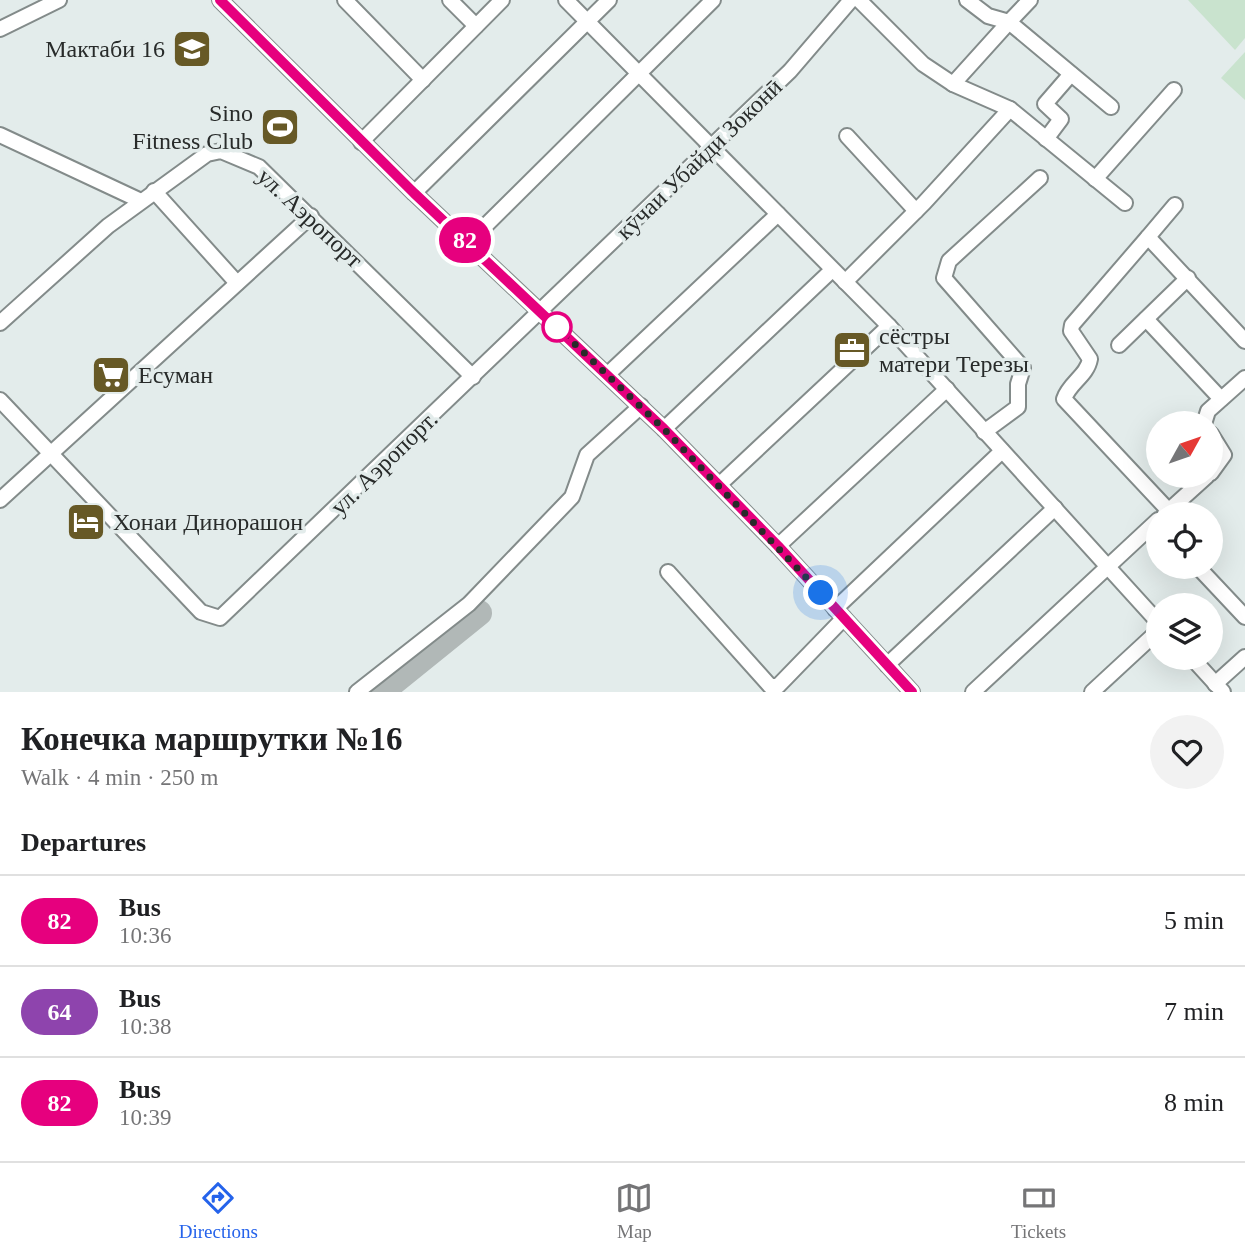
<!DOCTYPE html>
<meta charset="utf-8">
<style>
:root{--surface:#fff;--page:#f2f2f2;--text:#202124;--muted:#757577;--line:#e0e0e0;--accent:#2563eb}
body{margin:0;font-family:Georgia,serif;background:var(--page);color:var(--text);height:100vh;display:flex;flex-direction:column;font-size:26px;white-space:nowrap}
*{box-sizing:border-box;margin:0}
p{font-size:23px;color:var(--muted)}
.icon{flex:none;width:38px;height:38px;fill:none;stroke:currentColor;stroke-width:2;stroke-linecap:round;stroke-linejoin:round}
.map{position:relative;height:692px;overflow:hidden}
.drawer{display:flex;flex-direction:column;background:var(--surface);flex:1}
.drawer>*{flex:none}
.badge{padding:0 14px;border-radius:23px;font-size:24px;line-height:46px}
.needle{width:46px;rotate:50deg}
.fabs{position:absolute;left:1146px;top:411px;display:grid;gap:14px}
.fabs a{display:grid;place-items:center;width:77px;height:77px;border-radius:50%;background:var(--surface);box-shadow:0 7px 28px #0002;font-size:35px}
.you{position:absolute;width:35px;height:35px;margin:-18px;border:5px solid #fff;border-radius:50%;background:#1a73e8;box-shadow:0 0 0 10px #1a73e833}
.map>.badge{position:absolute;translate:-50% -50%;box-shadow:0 0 0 4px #fff}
h2{padding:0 21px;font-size:26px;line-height:63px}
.round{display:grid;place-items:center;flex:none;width:74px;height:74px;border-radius:37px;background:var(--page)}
.headline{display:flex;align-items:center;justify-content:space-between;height:119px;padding:0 21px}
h1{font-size:33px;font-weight:800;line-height:52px}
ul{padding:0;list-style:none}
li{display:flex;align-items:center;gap:21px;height:91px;padding:0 21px;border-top:2px solid var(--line)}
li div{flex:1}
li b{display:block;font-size:26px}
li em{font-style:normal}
li .badge{min-width:77px;font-weight:700;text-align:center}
.tab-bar{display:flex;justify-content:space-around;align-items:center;height:98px;border-top:2px solid var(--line);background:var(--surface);font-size:19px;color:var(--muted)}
.tab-bar a{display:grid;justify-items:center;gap:4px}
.tab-bar .on{color:var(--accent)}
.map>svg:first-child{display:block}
.green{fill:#c9e3ce}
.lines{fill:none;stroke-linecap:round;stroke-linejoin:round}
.taxiway{stroke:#b1b8b7;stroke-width:26}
.minor-casing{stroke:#838b8a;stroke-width:18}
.minor{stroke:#fff;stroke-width:14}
.line-casing{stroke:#fff;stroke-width:16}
.line{stroke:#e6007e;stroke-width:10}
.walk{stroke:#282b2a;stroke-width:7;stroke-dasharray:0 12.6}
.stop-dot{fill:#fff;stroke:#e6007e;stroke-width:3.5}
.labels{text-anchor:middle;stroke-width:7;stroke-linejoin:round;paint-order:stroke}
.poi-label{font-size:24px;fill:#282b2a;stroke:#e3eceb;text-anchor:start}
.street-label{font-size:24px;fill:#282b2a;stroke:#e3eceb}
</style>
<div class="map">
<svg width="1245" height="692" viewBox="0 0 1245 692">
<rect width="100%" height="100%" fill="#e3eceb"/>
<g class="green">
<path d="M 1188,0 L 1245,0 L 1245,38 L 1235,50 Z"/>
<path d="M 1245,52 L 1245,100 L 1221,78 Z"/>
</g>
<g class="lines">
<path class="taxiway" d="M 381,692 L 479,613"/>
<g class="minor-casing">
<g id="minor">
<path d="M 220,0 L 414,193 L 664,429 L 778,546 L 912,692"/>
<path d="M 345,0 L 423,80"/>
<path d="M 450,0 L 476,26"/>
<path d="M 566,0 L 889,326 L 1158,622"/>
<path d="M 859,0 L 923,64 L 953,84 L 1010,109 L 1125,203"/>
<path d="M 967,0 L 988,16 L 1009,22 L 1030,0"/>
<path d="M 0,29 L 59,0"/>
<path d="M 953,84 L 1009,22 L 1111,107"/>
<path d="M 0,135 L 141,201"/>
<path d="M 847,136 L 916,211"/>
<path d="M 1046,139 L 1061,119 L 1045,104 L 1071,74"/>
<path d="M 361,142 L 502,0"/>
<path d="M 1095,179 L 1174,90"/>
<path d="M 154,191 L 237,283"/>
<path d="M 414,193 L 609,0"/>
<path d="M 1148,237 L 1175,205"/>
<path d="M 468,243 L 713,0"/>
<path d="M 845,282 L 924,203 L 1010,109"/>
<path d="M 1146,319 L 1221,399"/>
<path d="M 0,323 L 108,226 L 207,154 L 221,151 L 259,167 L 473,377"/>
<path d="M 1119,345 L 1188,278"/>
<path d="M 608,374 L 778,214"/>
<path d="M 0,400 L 201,612 L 220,618 L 790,71 L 851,0"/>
<path d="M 1204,424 L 1208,411 L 1245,378"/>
<path d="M 664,429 L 831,271"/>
<path d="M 984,432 L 1018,407 L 1018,384 L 1023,368 L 944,278 L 949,261 L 1040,178"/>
<path d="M 1211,434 L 1224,455 L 1211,473"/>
<path d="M 719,485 L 889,326"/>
<path d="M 0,500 L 311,216"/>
<path d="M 1169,511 L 1064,399 C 1069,383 1087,376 1090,359 L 1071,331 L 1072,325 L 1148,237 L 1245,341"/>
<path d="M 1165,514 L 1207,476"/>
<path d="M 778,546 L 947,389"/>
<path d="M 1198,567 L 1245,617"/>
<path d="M 668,572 L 770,686 L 778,686 L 844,618"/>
<path d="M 835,609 L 1002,451"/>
<path d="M 1192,658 L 1223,692"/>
<path d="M 887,665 L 1055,508"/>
<path d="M 1215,684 L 1245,657"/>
<path d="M 357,692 L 469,604 L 572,497 L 587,455 L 641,406"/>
<path d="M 973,692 L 1158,520"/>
<path d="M 1092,692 L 1158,631"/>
</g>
</g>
<use href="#minor" class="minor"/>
</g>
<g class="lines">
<g class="line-casing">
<path id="line" d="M 220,0 L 414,193 L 664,429 L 778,546 L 912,692"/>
</g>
<use href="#line" class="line"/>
<path class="walk" d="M 557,327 L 664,429 L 821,593"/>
</g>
<defs>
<g id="school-square" transform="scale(2.0125)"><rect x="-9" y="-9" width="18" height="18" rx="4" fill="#675926" stroke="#e3eceb"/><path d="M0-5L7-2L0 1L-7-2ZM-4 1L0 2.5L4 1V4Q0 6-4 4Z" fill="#fff"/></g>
<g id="stadium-square" transform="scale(2.0125)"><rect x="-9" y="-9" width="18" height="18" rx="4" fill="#675926" stroke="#e3eceb"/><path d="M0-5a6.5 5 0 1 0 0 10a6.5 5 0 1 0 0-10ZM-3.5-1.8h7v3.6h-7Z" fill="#fff"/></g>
<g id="office-square" transform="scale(2.0125)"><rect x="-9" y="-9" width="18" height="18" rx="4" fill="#675926" stroke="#e3eceb"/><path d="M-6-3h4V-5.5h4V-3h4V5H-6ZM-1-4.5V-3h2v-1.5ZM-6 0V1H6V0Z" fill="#fff"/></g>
<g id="supermarket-square" transform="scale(2.0125)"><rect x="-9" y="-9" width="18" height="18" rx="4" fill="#675926" stroke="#e3eceb"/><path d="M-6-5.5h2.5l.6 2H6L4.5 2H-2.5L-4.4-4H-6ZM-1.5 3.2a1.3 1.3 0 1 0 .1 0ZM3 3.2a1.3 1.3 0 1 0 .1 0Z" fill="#fff"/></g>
<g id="hotel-square" transform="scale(2.0125)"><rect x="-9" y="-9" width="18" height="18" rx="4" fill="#675926" stroke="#e3eceb"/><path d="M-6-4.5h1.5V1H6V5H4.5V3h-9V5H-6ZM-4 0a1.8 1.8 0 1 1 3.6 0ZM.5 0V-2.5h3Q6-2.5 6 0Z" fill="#fff"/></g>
</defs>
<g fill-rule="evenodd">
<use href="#school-square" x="192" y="49"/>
<use href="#stadium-square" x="280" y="127"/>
<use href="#office-square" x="852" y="350"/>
<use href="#supermarket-square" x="111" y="375"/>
<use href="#hotel-square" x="86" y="522"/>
</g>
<circle class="stop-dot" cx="557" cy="327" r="14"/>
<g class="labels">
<g class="poi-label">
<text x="165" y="57" text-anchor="end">Мактаби 16</text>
<text x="253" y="121" text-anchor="end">Sino<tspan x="253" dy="28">Fitness Club</tspan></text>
<text x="879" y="344">сёстры<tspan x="879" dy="28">матери Терезы</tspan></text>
<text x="138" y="383">Есуман</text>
<text x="113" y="530">Хонаи Динорашон</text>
</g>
<g class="street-label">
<text transform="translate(699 159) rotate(-44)" y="8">кӯчаи Убайди Зоконӣ</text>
<text transform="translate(310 218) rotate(43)" y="8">ул. Аэропорт</text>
<text transform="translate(384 463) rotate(-44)" y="8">ул. Аэропорт.</text>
</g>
</g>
</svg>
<div class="fabs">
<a><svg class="needle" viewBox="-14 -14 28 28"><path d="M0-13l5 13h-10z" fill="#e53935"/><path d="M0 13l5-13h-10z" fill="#757577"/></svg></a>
<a><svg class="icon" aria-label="locate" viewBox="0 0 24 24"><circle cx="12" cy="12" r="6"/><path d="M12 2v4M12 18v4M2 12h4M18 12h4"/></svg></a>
<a><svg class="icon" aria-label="layers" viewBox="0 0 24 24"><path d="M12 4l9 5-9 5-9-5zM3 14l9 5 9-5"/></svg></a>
</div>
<div class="you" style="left:821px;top:593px"></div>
<b class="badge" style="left:465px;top:240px;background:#e6007e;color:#fff">82</b>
</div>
<section class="drawer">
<div class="headline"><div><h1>Конечка маршрутки №16</h1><p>Walk · 4 min · 250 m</p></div><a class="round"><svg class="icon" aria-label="heart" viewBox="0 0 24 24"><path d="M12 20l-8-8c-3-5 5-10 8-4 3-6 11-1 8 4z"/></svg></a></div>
<h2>Departures</h2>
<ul>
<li><span class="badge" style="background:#e6007e;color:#fff">82</span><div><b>Bus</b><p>10:36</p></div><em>5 min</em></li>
<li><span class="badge" style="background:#8e44ad;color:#fff">64</span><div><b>Bus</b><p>10:38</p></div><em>7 min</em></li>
<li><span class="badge" style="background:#e6007e;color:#fff">82</span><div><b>Bus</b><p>10:39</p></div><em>8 min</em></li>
</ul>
</section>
<nav class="tab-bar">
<a class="on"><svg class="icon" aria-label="directions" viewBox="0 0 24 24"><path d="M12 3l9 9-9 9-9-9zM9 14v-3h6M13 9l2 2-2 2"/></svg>Directions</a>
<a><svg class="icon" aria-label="map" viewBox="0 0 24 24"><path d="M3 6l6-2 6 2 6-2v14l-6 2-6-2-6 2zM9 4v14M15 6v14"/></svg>Map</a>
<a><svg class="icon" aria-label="tickets" viewBox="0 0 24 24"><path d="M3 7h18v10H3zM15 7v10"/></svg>Tickets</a>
</nav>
